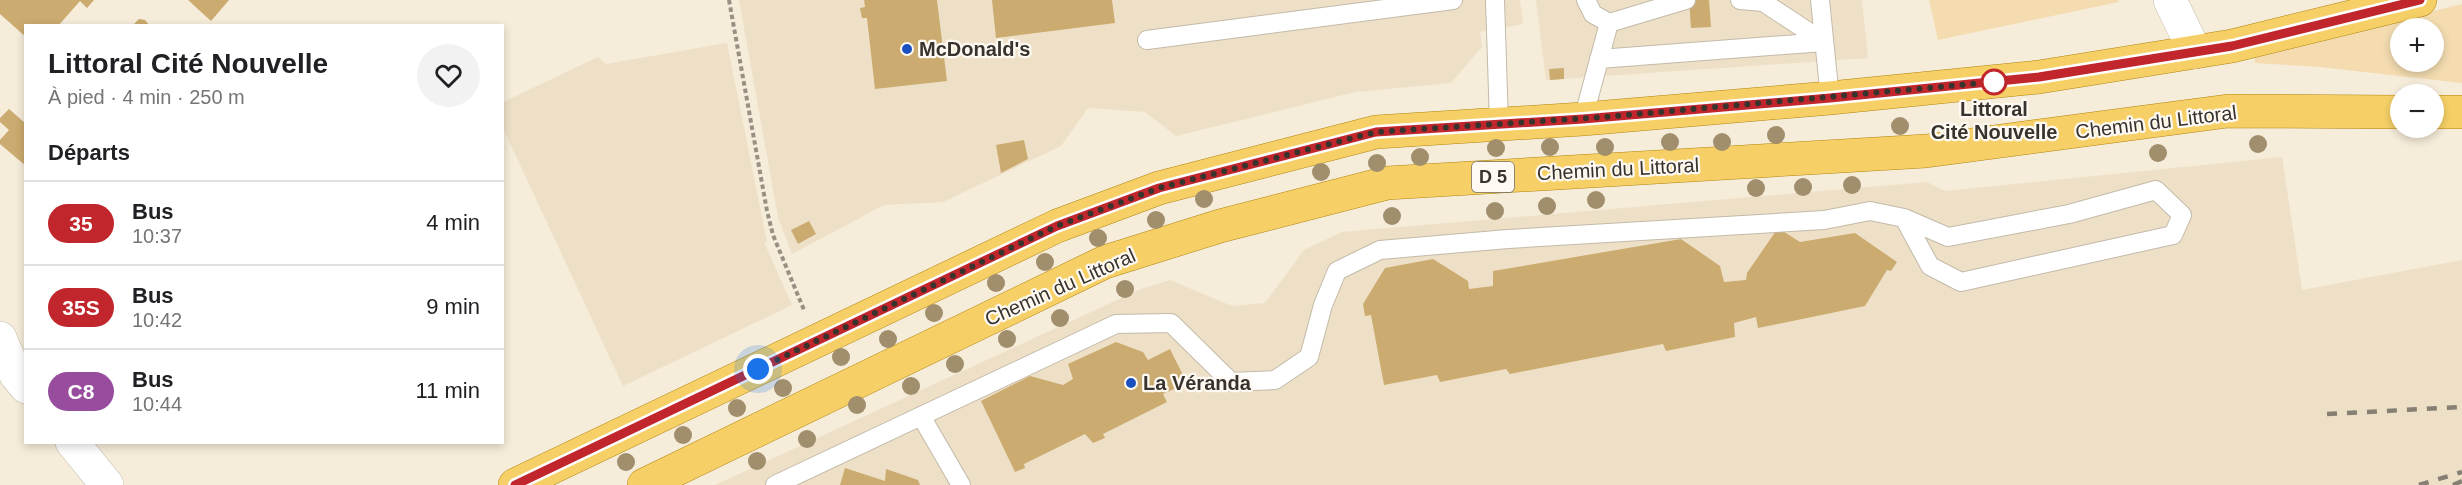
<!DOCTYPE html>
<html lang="fr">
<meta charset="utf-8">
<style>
:root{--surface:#fff;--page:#f2f2f2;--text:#202124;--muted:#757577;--line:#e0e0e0}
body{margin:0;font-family:Helvetica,sans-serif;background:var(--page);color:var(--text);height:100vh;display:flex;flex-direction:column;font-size:22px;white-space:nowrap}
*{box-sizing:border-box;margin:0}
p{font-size:20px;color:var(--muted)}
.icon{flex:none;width:33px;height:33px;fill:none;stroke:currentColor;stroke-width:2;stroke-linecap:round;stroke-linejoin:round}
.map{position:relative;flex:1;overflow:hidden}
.panel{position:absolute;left:24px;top:24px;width:480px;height:420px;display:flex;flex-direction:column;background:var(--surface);border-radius:0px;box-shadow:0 3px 9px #0003}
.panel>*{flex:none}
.badge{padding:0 12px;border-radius:20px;font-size:21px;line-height:39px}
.buttons{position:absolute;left:2390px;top:18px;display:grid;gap:12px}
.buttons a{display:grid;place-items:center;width:54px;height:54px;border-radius:50%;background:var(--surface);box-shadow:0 3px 9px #0003;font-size:30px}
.you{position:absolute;width:30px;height:30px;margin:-15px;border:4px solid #fff;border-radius:50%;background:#1a73e8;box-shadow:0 0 0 9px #1a73e833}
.map>.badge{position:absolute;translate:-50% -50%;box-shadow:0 0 0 3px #fff}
h2{padding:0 24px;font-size:22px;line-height:54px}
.round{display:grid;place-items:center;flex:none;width:63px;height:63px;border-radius:32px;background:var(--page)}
.summary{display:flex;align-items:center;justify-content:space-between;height:102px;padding:0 24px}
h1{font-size:28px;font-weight:800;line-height:45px}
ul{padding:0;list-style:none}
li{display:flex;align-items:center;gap:18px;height:84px;padding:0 24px;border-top:2px solid var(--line)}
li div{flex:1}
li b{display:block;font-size:22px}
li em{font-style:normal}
li .badge{min-width:66px;font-weight:700;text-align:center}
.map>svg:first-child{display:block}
.built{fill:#eee0c7}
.green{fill:#f4dcb0;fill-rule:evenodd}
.building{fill:#cbab6f}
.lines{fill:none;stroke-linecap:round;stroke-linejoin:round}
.service-casing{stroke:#c3baa9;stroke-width:20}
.minor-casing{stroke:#c3baa9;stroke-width:34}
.primary-casing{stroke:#b08510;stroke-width:34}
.path{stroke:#979083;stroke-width:4;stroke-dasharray:4.5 3;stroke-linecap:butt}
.service{stroke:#fff;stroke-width:18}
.minor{stroke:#fff;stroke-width:33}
.primary{stroke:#f6d067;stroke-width:33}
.rail{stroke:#867f74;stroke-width:4.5;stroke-dasharray:10 10;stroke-linecap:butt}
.tree{fill:#a08e6d}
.line-casing{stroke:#fff;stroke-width:14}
.line{stroke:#c0262c;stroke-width:9}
.walk{stroke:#38342d;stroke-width:6;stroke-dasharray:0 10.8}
.poi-dot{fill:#1b51be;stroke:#fefaf3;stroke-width:2}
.stop-dot{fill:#fff;stroke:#c0262c;stroke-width:3}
.labels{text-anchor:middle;stroke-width:4.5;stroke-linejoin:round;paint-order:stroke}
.shield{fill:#fefaf3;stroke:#736f68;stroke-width:1.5}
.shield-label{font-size:18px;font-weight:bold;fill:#38342d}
.poi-label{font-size:20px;font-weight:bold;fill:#38342d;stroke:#fefaf3;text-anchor:start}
.stop-label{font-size:20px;font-weight:bold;fill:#38342d;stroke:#fefaf3}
.street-label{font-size:20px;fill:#38342d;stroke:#fefaf3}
</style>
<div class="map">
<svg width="2462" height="485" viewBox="0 0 2462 485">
<rect width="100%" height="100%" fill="#f6ecda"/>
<g class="built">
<path d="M 739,0 L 1520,0 L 1523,24 L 1480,32 L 1482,47 L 1451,83 L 1355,92 L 1176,136 L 1145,112 L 1088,108 L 1061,146 L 943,202 L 884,205 L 792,254 L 778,217 Z"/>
<path d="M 1536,0 L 1862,0 L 1868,58 L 1546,80 Z"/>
<path d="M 727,43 L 767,242 L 764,242 L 792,305 L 623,386 L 503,128 L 503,102 L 598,57 L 606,64 Z"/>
<path d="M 2282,157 L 2302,290 L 2462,260 L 2462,485 L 715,485 L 1141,289 L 1170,280 L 1232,306 L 1265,303 L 1304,250 L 1342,232 L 1927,182 L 1945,191 Z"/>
</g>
<g class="green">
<path d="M 1929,0 L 2118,0 L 2119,2 L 1938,40 Z"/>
<path d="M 2462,4 L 2462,83 L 2319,67 L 2255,63 L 2255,57 L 2267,52 ZM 2400,28 L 2433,28 L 2433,62 L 2400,62 Z"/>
</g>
<g class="building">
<path d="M 0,0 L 94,0 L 87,8 L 80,1 L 58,26 L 26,26 L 26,37 L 0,14 Z"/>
<path d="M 188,0 L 229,0 L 211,21 Z"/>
<path d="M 864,0 L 937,0 L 947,81 L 875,89 L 867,18 L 862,18 L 860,8 L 865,7 Z"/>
<path d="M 992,0 L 1112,0 L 1115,23 L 996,38 Z"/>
<path d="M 1689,0 L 1709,0 L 1711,27 L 1691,28 Z"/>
<path d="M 139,19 L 145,20 L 150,26 L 132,26 Z"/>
<path d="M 1564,68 L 1564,79 L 1550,80 L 1549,69 Z"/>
<path d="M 9,109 L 26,124 L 26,166 L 0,144 L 0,140 L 9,130 L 0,122 L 0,118 Z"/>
<path d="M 1024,140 L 1028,159 L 1001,173 L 996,145 Z"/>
<path d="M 809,221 L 816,234 L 798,244 L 791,230 Z"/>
<path d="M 1778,228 L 1800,242 L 1855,233 L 1897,262 L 1891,271 L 1887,270 L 1865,306 L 1758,328 L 1756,317 L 1734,323 L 1735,337 L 1666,351 L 1663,344 L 1510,374 L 1506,369 L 1440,382 L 1437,375 L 1384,385 L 1371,315 L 1365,316 L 1363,304 L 1385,268 L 1433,259 L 1468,281 L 1469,289 L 1493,286 L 1493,271 L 1681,239 L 1720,266 L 1724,282 L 1746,280 L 1747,273 Z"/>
<path d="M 1116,342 L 1143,352 L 1148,360 L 1170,349 L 1187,383 L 1163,394 L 1167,402 L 1103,434 L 1105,438 L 1093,443 L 1085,434 L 1024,464 L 1025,468 L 1015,472 L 981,401 L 1030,376 L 1063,385 L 1073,379 L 1068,364 Z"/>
<path d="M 845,468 L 885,481 L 886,469 L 918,480 L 920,485 L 840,485 Z"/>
</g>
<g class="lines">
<g class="service-casing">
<g id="service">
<path d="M 1495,0 L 1499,124"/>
<path d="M 1586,0 L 1593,14 L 1609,23"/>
<path d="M 1740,0 L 1763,2 L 1824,42"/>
<path d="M 1820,0 L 1830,98"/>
<path d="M 1147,40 L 1453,0"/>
<path d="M 1599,59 L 1824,42"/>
<path d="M 1583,119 L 1609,23 L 1686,0"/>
<path d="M 921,416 L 961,485"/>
<path d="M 775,485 L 1116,324 L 1171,323 L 1231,382 L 1275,380 L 1309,357 L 1323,305 L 1337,271 L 1380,250 L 1508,239 L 1824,220 L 1870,211 L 1904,218 L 1948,237 L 2069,214 L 2156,190 L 2182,215 L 2173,235 L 1961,282 L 1930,266 L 1904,218"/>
</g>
</g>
<g class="minor-casing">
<g id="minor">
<path d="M 2170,0 L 2195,52"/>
<path d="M 0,338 L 16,375 L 26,387"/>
<path d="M 72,442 L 107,485"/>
</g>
</g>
<g class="primary-casing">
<g id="primary">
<path d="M 2433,112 L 2462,112"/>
<path d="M 515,485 L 1057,226 L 1159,188 L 1376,132 L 1583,119 L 1830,98 L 2039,77 L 2232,46 L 2420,0"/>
<path d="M 644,485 L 1105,262 L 1220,226 L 1387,183 L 1926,151 L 2228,111 L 2400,112"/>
</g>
</g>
<path class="path" d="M 729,0 L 767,211 L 773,235 L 804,310"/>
<use href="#service" class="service"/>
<use href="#minor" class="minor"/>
<use href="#primary" class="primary"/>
<g class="rail">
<path d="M 2327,414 L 2462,407"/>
<path d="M 2419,485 L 2462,472"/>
<path d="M 2453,485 L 2462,481"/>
</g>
</g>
<g class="tree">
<circle cx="1900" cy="126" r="9"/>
<circle cx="1776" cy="135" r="9"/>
<circle cx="1670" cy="142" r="9"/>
<circle cx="1722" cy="142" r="9"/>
<circle cx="2258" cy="144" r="9"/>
<circle cx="1550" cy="147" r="9"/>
<circle cx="1605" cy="147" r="9"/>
<circle cx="1496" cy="148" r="9"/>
<circle cx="2158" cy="153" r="9"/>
<circle cx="1420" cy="157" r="9"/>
<circle cx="1377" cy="163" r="9"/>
<circle cx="1321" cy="172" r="9"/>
<circle cx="1852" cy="185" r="9"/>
<circle cx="1803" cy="187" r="9"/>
<circle cx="1756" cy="188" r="9"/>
<circle cx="1204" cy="199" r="9"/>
<circle cx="1596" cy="200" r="9"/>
<circle cx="1547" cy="206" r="9"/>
<circle cx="1495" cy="211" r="9"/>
<circle cx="1392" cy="216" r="9"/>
<circle cx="1156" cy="220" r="9"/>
<circle cx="1098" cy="238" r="9"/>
<circle cx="1045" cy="262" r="9"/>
<circle cx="996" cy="283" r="9"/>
<circle cx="1125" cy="289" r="9"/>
<circle cx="934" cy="313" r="9"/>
<circle cx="1060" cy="318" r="9"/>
<circle cx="888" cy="339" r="9"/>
<circle cx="1007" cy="339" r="9"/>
<circle cx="841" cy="357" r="9"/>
<circle cx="955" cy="364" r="9"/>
<circle cx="911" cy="386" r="9"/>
<circle cx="783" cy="388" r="9"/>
<circle cx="857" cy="405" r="9"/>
<circle cx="737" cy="408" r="9"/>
<circle cx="683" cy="435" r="9"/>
<circle cx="807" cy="439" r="9"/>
<circle cx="757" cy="461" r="9"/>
<circle cx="626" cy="462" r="9"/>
</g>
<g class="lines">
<g class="line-casing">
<path id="line" d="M 515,485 L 1057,226 L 1159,188 L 1376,132 L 1583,119 L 1830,98 L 2039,77 L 2232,46 L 2420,0"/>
</g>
<use href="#line" class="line"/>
<path class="walk" d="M 758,369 L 1057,226 L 1159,188 L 1376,132 L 1605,117 L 1994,82"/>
</g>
<g class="poi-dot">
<circle cx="907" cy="49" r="6"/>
<circle cx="1131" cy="383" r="6"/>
</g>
<circle class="stop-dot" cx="1994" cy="82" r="12"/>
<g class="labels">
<rect class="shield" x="1472" y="162" width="42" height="30" rx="4.5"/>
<g class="shield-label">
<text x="1493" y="183">D 5</text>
</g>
<g class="poi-label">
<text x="919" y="56">McDonald's</text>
<text x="1143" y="390">La Véranda</text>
</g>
<g class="stop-label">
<text x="1994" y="116">Littoral<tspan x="1994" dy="23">Cité Nouvelle</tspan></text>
</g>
<g class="street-label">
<text transform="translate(2156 122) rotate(-7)" y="7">Chemin du Littoral</text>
<text transform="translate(1618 169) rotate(-3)" y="7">Chemin du Littoral</text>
<text transform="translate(1060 287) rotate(-24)" y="7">Chemin du Littoral</text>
</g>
</g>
</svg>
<div class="buttons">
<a>+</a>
<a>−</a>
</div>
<div class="you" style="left:758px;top:369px"></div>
<section class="panel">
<div class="summary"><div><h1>Littoral Cité Nouvelle</h1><p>À pied · 4 min · 250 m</p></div><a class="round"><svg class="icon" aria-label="heart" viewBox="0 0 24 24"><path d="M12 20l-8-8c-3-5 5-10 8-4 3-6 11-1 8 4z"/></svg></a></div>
<h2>Départs</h2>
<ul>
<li><span class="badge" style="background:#c0262c;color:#fff">35</span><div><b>Bus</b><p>10:37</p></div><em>4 min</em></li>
<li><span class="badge" style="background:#c0262c;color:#fff">35S</span><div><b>Bus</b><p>10:42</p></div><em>9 min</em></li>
<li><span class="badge" style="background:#974c9d;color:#fff">C8</span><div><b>Bus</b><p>10:44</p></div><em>11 min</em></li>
</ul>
</section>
</div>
